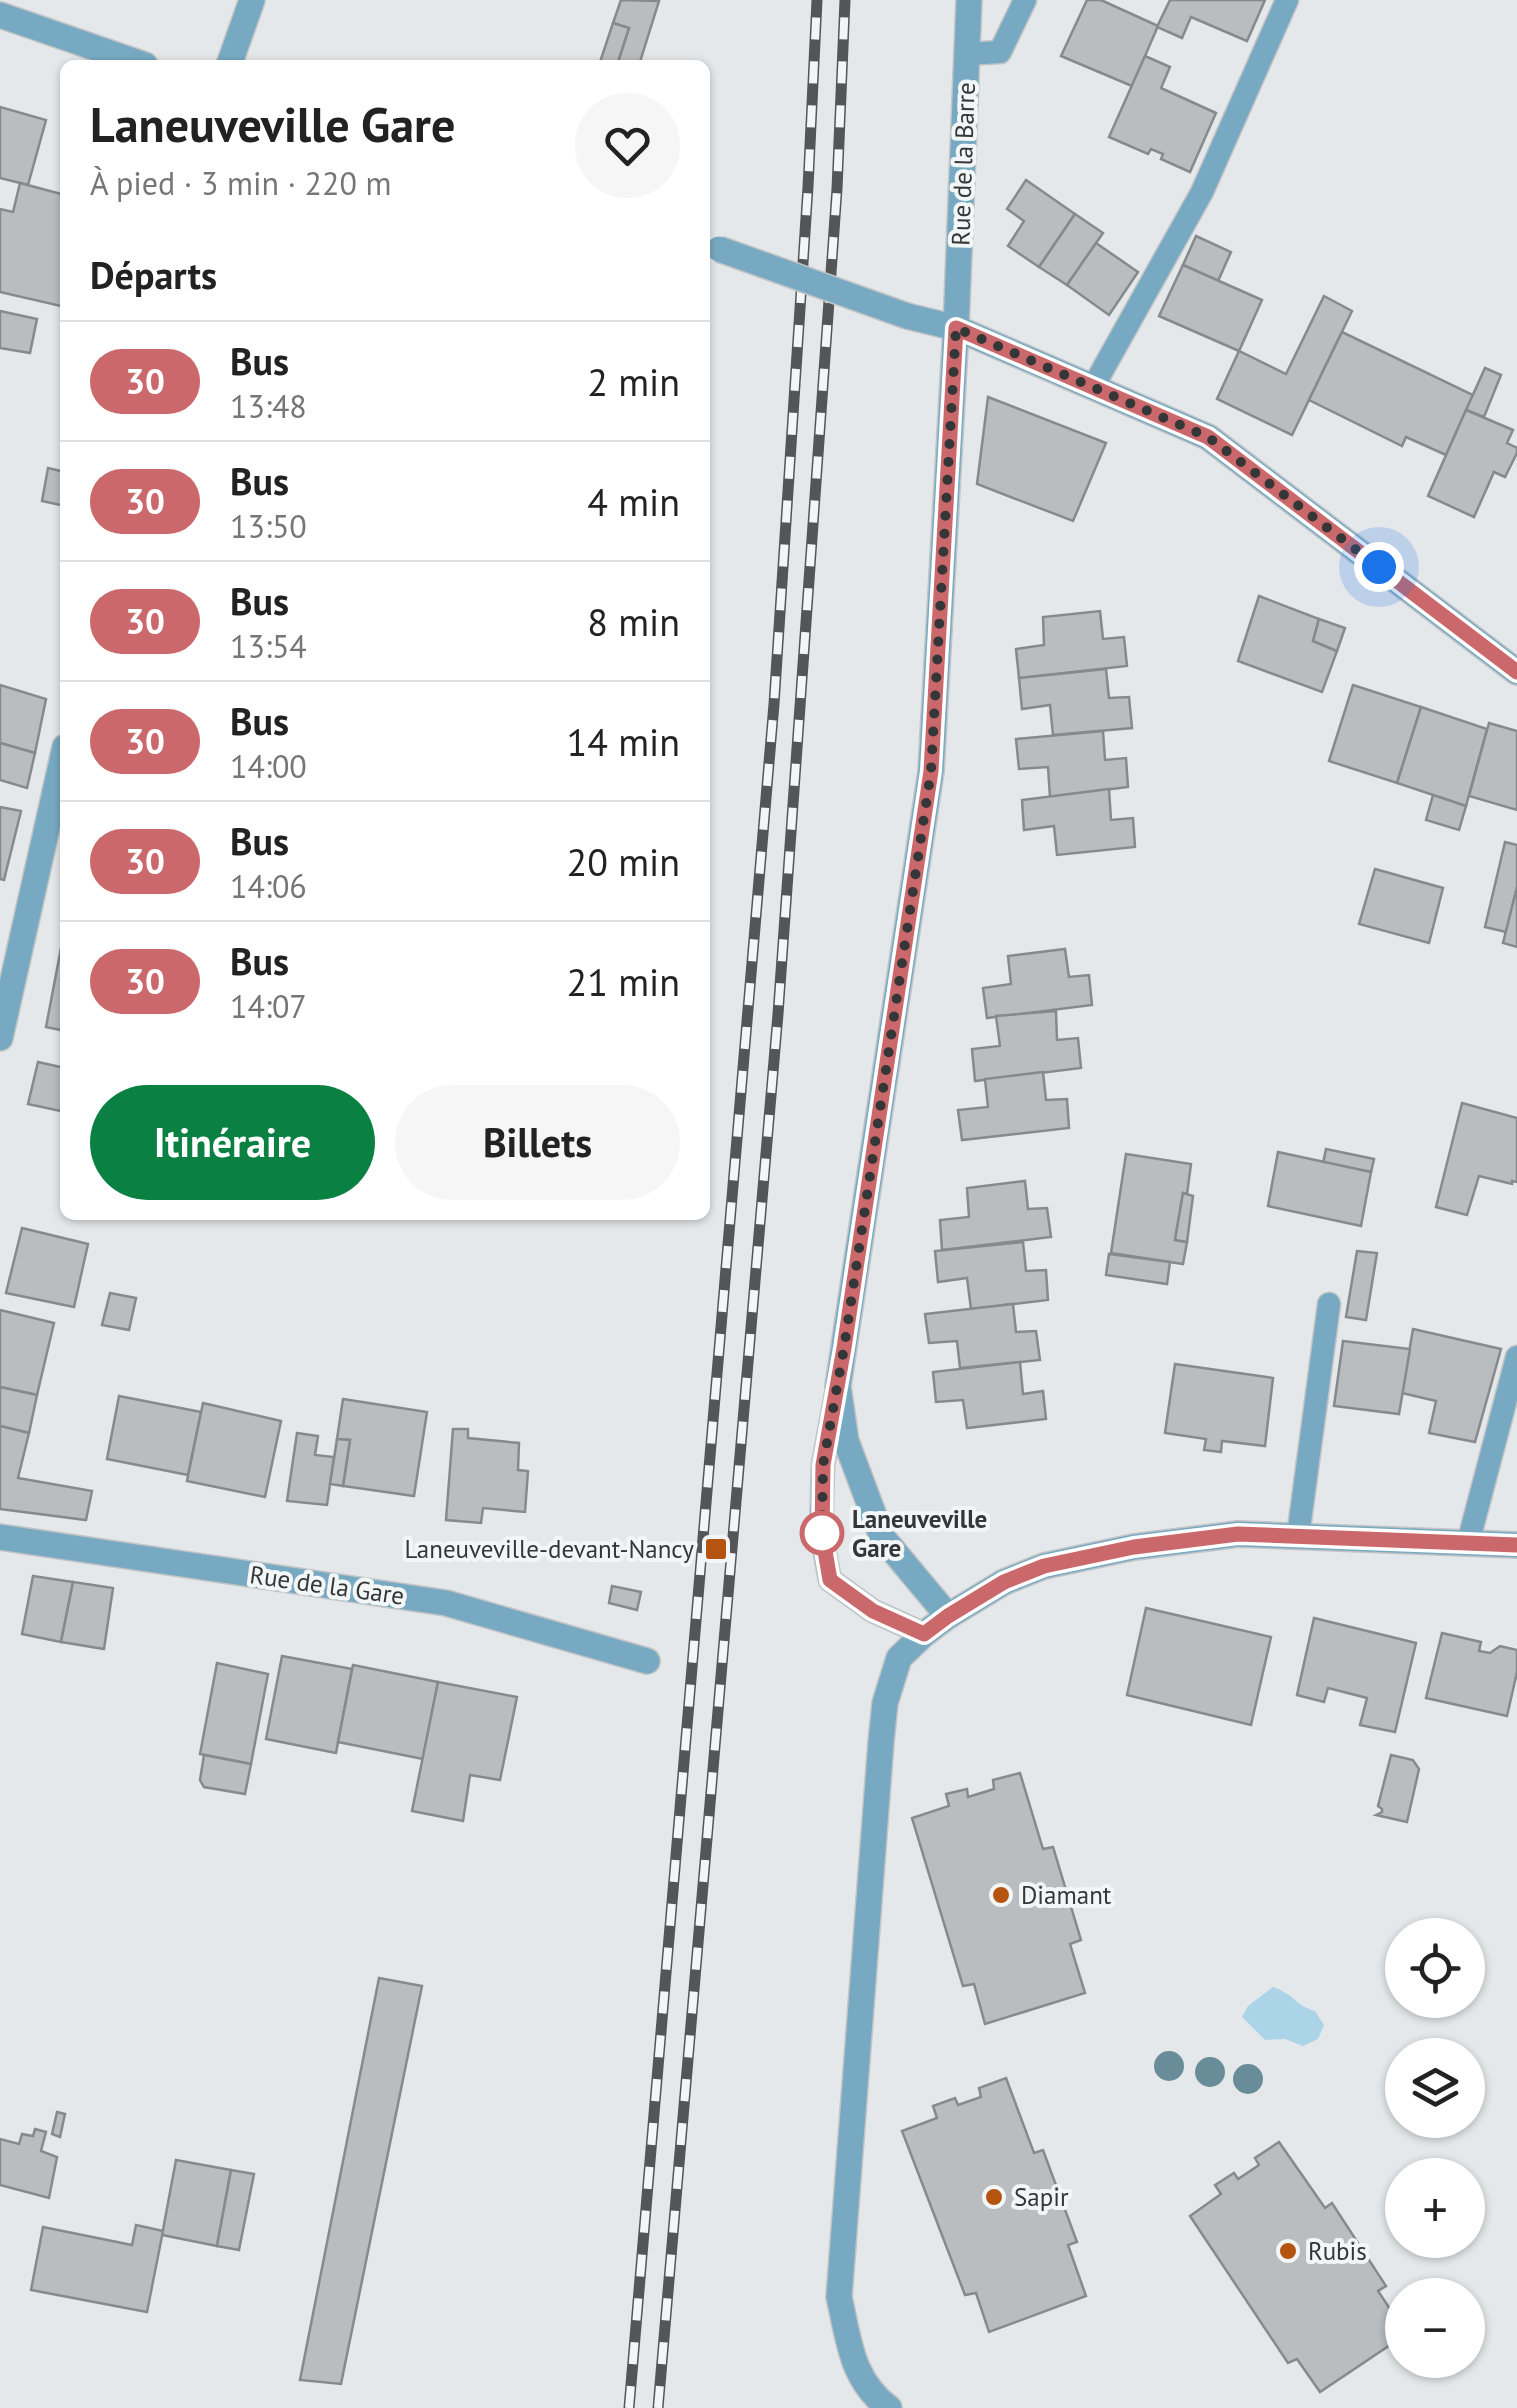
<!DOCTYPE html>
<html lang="fr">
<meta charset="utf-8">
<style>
:root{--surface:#fff;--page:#f6f6f6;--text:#222;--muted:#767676;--line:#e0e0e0;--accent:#0b8043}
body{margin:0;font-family:"PT Sans",sans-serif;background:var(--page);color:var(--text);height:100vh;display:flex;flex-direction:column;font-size:38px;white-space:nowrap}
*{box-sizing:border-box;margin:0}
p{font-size:32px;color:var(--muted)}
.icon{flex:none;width:55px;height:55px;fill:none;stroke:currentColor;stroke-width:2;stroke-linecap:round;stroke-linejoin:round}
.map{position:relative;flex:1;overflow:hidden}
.sheet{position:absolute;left:60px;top:60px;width:650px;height:1160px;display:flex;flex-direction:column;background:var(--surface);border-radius:15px;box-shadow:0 2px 8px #0004}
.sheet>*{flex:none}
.badge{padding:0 20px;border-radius:32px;font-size:35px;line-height:65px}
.buttons{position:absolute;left:1385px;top:1918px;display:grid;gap:20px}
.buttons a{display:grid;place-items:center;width:100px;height:100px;border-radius:50%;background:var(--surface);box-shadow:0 2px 8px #0004;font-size:50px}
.you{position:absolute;width:50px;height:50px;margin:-25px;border:8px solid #fff;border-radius:50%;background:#1a73e8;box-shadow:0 0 0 15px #1a73e833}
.map>.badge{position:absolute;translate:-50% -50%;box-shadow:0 0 0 5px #fff}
h2{padding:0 30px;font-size:38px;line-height:90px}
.round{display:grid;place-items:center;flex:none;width:105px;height:105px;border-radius:52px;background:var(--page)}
.headline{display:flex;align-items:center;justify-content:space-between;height:170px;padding:0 30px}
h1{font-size:48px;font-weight:600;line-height:75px}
.button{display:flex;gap:20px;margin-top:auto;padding:20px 30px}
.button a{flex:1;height:115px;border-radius:60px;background:var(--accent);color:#fff;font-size:40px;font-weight:600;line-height:115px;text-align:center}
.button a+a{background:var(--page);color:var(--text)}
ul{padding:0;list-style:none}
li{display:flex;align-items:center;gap:30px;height:120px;padding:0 30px;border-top:2px solid var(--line)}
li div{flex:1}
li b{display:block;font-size:38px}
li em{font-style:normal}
li .badge{min-width:110px;font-weight:700;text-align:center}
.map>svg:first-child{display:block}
.green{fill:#abd4e8}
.building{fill:#babdbf;stroke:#878a8b;stroke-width:2.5}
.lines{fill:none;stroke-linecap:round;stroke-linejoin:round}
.lane-casing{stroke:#c2c4c6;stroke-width:25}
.street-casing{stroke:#c2c4c6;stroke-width:28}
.lane{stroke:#77aac2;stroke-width:22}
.street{stroke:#77aac2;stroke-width:25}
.rail-casing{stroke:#545556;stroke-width:11}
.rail{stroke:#f2f6f7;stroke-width:8;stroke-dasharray:22;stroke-linecap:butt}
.street-bridge-casing{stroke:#c2c4c6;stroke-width:28;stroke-linecap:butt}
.street-bridge{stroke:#77aac2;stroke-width:25}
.tree{fill:#688c98}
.line-casing{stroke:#fff;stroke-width:22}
.line{stroke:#cb686b;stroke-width:15}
.walk{stroke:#353637;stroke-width:10;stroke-dasharray:0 18}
.stop-dot{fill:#fff;stroke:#cb686b;stroke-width:5}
.poi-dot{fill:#b4540f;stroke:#f2f6f7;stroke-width:4}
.labels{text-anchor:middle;stroke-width:8;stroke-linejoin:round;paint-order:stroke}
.street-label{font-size:25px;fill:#353637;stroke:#f2f6f7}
.stop-label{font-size:25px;font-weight:bold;fill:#353637;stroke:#f2f6f7;text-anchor:start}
.poi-label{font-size:25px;fill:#353637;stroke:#f2f6f7;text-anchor:start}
</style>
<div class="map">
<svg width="1517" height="2408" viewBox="0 0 1517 2408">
<rect width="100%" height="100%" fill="#e5e8ea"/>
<path class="green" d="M 1273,1987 C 1294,1994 1296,2006 1315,2011 L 1324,2025 L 1318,2039 L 1303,2046 L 1285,2039 L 1265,2040 L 1242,2017 L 1248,2006 Z"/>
<g class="building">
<path d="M 621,0 L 659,1 L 639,65 L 617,65 L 629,28 L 613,23 Z"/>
<path d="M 1087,0 L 1101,0 L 1158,26 L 1132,86 L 1061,56 Z"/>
<path d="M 1170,0 L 1265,0 L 1247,41 L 1191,17 L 1182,38 L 1157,27 Z"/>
<path d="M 613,23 L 629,28 L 617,65 L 599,65 Z"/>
<path d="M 1145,56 L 1170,67 L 1161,88 L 1216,113 L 1190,172 L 1161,159 L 1163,154 L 1151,149 L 1148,154 L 1109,137 Z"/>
<path d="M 0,107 L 46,120 L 28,185 L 0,178 Z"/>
<path d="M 1026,180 L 1075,214 L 1039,267 L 1008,246 L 1024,221 L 1007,209 Z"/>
<path d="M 20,183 L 65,195 L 65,307 L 0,292 L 0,209 L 13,212 Z"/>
<path d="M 1075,214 L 1103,233 L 1067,285 L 1039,267 Z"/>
<path d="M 1196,236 L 1231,252 L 1218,281 L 1183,265 Z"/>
<path d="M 1096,243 L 1138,272 L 1109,315 L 1067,285 Z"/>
<path d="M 1183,265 L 1262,300 L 1239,351 L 1159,316 Z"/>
<path d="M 1324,296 L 1352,311 L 1292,435 L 1217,399 L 1239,351 L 1286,374 Z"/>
<path d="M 0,311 L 37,319 L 30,353 L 0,348 Z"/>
<path d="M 1342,332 L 1473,395 L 1446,455 L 1406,437 L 1402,446 L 1309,400 Z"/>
<path d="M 1485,368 L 1501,375 L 1484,417 L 1466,410 Z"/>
<path d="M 988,397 L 1106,443 L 1073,521 L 977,484 Z"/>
<path d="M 1466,410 L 1513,430 L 1507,443 L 1517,448 L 1517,453 L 1505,477 L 1494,472 L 1474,517 L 1428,496 Z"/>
<path d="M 48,468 L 65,472 L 65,506 L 42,501 Z"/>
<path d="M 1259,596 L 1319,619 L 1313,641 L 1337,651 L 1322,692 L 1238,661 Z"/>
<path d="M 1100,611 L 1103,639 L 1124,637 L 1127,666 L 1019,678 L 1016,649 L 1044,645 L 1043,617 Z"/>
<path d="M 1319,619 L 1345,628 L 1337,651 L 1313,641 Z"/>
<path d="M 1106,669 L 1109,698 L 1129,697 L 1132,728 L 1053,735 L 1050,705 L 1022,709 L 1019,678 Z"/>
<path d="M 0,685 L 46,699 L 35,753 L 0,743 Z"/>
<path d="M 1353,685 L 1421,707 L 1397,783 L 1329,761 Z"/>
<path d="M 1421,707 L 1487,729 L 1466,806 L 1397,783 Z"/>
<path d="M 1489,723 L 1517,731 L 1517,810 L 1469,796 Z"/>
<path d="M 1103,731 L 1105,760 L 1126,758 L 1128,787 L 1050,797 L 1048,767 L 1019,769 L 1016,739 Z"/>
<path d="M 0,743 L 35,753 L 27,788 L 0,780 Z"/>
<path d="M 1109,789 L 1111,820 L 1133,818 L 1135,847 L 1057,855 L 1054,826 L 1024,830 L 1022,800 Z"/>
<path d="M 1433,795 L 1466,806 L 1459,830 L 1426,820 Z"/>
<path d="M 0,807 L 21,811 L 4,880 L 0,879 Z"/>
<path d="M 1505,842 L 1517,845 L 1517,887 L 1506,932 L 1485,927 Z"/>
<path d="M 1375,869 L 1443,888 L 1429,943 L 1359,924 Z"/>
<path d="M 1517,887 L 1517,947 L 1503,943 Z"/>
<path d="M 62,943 L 65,944 L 65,1031 L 46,1027 Z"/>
<path d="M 1065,949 L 1069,977 L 1089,975 L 1092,1005 L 987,1018 L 983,988 L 1011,984 L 1008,956 Z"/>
<path d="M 1056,1011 L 1057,1040 L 1078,1038 L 1081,1068 L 975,1081 L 972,1049 L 1000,1046 L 996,1016 Z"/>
<path d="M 38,1062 L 65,1068 L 65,1112 L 28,1104 Z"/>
<path d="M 1043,1072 L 1046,1100 L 1067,1099 L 1069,1128 L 962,1140 L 958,1110 L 988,1107 L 985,1079 Z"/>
<path d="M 1462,1103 L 1517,1118 L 1517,1182 L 1512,1181 L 1512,1184 L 1479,1176 L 1467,1215 L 1436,1207 Z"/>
<path d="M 1326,1149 L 1374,1159 L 1371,1172 L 1323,1163 Z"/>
<path d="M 1278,1152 L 1371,1172 L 1361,1226 L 1268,1206 Z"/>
<path d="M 1126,1154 L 1191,1164 L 1187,1194 L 1183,1193 L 1175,1240 L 1187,1242 L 1183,1264 L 1111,1253 Z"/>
<path d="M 1025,1181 L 1028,1209 L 1047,1208 L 1051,1237 L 942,1250 L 940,1220 L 969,1217 L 967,1188 Z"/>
<path d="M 1183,1193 L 1193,1196 L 1187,1242 L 1175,1240 Z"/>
<path d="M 22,1228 L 88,1244 L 74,1307 L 6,1293 Z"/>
<path d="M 1023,1242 L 1026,1271 L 1046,1270 L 1048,1300 L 971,1309 L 967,1278 L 938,1282 L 935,1251 Z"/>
<path d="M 1357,1251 L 1377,1253 L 1366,1320 L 1346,1317 Z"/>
<path d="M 1109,1254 L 1170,1262 L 1167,1284 L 1106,1275 Z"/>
<path d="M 110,1293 L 136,1298 L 129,1330 L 102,1325 Z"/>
<path d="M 1013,1304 L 1016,1332 L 1036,1331 L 1040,1360 L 960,1368 L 957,1341 L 929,1343 L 925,1314 Z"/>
<path d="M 0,1310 L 54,1323 L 37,1395 L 0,1387 Z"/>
<path d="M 1413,1329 L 1501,1349 L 1475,1442 L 1429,1433 L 1436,1401 L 1402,1393 Z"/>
<path d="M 1343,1341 L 1410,1349 L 1399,1414 L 1334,1406 Z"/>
<path d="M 1020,1362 L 1023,1394 L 1043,1391 L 1046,1419 L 967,1428 L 963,1400 L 936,1402 L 933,1372 Z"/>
<path d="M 1175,1364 L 1273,1378 L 1265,1446 L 1222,1441 L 1221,1452 L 1204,1450 L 1206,1439 L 1165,1433 Z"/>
<path d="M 0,1387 L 37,1395 L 29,1433 L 0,1426 Z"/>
<path d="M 119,1396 L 201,1412 L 188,1475 L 107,1459 Z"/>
<path d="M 343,1399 L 427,1412 L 414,1496 L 343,1486 L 350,1440 L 337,1439 Z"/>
<path d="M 203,1403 L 281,1421 L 265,1497 L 187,1481 Z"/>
<path d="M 0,1426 L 29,1433 L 18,1478 L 92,1491 L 86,1520 L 0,1509 Z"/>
<path d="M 453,1429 L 468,1429 L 468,1438 L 519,1443 L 518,1470 L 528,1471 L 525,1512 L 483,1508 L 481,1523 L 446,1520 Z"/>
<path d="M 297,1433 L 318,1436 L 315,1455 L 334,1457 L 327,1505 L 287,1501 Z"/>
<path d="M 337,1439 L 350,1440 L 343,1486 L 330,1484 Z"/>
<path d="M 33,1576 L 73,1582 L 61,1642 L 22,1634 Z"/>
<path d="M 73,1582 L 113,1588 L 104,1649 L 61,1642 Z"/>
<path d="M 612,1586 L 641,1592 L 637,1610 L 609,1603 Z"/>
<path d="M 1146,1608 L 1271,1637 L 1251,1725 L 1127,1695 Z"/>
<path d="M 1314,1618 L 1416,1643 L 1395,1732 L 1360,1725 L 1367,1698 L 1328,1688 L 1324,1702 L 1297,1695 Z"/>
<path d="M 1442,1633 L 1481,1642 L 1479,1651 L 1490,1653 L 1500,1646 L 1517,1650 L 1517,1672 L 1507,1716 L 1426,1698 Z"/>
<path d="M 282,1656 L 352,1669 L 336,1753 L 266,1739 Z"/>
<path d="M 217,1663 L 268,1674 L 251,1764 L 200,1754 Z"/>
<path d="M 353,1665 L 438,1682 L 423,1759 L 338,1742 Z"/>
<path d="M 438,1682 L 517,1697 L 500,1780 L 470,1775 L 463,1821 L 412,1811 Z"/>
<path d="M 204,1755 L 251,1764 L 245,1794 L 204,1787 L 200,1780 Z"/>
<path d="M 1391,1755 L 1413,1760 L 1419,1769 L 1407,1822 L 1376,1815 L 1382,1812 L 1382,1809 L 1378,1806 Z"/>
<path d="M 1020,1773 L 1043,1849 L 1053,1847 L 1081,1940 L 1070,1944 L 1085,1993 L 985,2024 L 974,1984 L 963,1986 L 912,1818 L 949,1806 L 946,1794 L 967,1789 L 968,1797 L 994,1789 L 993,1780 Z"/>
<path d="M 379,1978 L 422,1986 L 341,2384 L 300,2380 Z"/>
<path d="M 1006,2078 L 1034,2153 L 1043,2150 L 1077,2242 L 1068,2245 L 1086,2296 L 989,2332 L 976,2293 L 965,2295 L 902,2131 L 937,2118 L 933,2106 L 955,2098 L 958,2105 L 981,2097 L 979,2088 Z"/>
<path d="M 57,2112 L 65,2114 L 60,2137 L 52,2134 Z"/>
<path d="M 35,2129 L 46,2132 L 41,2151 L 57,2157 L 49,2198 L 0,2185 L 0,2139 L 19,2144 L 22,2134 L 33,2136 Z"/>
<path d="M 1279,2142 L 1325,2208 L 1332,2203 L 1386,2286 L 1378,2291 L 1402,2327 L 1402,2337 L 1320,2392 L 1297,2359 L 1288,2363 L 1190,2216 L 1221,2194 L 1215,2185 L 1234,2173 L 1238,2179 L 1259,2165 L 1255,2158 Z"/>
<path d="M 176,2160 L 231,2170 L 217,2246 L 162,2235 Z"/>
<path d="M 231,2170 L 254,2174 L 239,2250 L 217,2246 Z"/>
<path d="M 136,2225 L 163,2231 L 147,2312 L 31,2290 L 43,2227 L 132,2245 Z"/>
</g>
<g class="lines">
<g class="lane-casing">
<g id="lane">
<path d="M 967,54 L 1000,52 L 1025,0"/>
<path d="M 1093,387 L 1202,192 L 1287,0"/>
<path d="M 836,1394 L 823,1465 L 821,1533 L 830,1580 L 873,1611 L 924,1634"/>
<path d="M 1298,1536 L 1329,1304"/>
<path d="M 1468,1543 L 1517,1357"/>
</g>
</g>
<g class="street-casing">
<g id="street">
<path d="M 0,15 L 145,65"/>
<path d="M 229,65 L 252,0"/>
<path d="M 907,316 L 956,328 L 1208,437 L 1517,672"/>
<path d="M 0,1038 L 65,747"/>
<path d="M 0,1537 L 446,1603 L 647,1661"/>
<path d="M 948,1616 L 882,1537 L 846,1441 L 838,1386 L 931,771 L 956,328 L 969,0"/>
<path d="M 889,2408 C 851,2380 849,2340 839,2297 L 881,1742 L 885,1703 L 899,1658 L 924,1634 L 948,1616 L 1004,1582 L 1044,1566 L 1134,1547 L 1238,1534 L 1517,1545"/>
</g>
</g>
<use href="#lane" class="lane"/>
<use href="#street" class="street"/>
<g class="rail-casing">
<g id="rail">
<path d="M 629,2408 L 774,704 L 808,187 L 817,0"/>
<path d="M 658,2408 L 778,1014 L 837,189 L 845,0"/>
</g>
</g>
<use href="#rail" class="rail"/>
<g class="street-bridge-casing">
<path id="street-bridge" d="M 719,249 L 907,316"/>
</g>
<use href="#street-bridge" class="street-bridge"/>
</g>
<g class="tree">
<circle cx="1169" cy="2066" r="15"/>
<circle cx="1210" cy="2072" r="15"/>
<circle cx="1248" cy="2079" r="15"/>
</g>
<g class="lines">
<g class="line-casing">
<path id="line" d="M 1517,672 L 1208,437 L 956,328 L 931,771 L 844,1348 L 823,1465 L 822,1534 L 830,1580 L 873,1611 L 924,1634 L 948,1616 L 1004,1582 L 1044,1566 L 1134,1547 L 1238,1534 L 1517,1545"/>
</g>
<use href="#line" class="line"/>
<path class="walk" d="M 822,1533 L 823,1465 L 844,1348 L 931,771 L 956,328 L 1208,437 L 1379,567"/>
</g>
<circle class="stop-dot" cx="822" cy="1533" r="20"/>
<g class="poi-dot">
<rect x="704" y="1537" width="24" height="24" rx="5"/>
<circle cx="1001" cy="1895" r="10"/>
<circle cx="994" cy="2197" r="10"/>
<circle cx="1288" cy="2251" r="10"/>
</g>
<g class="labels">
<g class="street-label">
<text transform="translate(963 164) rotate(-88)" y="9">Rue de la Barre</text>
<text transform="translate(327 1585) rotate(8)" y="9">Rue de la Gare</text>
</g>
<g class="stop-label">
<text x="852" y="1528">Laneuveville<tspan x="852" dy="29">Gare</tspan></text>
</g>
<g class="poi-label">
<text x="694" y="1558" text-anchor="end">Laneuveville-devant-Nancy</text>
<text x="1021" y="1904">Diamant</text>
<text x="1014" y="2206">Sapir</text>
<text x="1308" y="2260">Rubis</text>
</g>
</g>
</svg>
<div class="buttons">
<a><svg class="icon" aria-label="locate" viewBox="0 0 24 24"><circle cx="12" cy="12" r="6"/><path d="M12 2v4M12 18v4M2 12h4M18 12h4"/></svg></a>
<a><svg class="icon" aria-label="layers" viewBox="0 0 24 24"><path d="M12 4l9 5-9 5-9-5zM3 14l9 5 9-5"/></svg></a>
<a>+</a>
<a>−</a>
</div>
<div class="you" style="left:1379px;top:567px"></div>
<section class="sheet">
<div class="headline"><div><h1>Laneuveville Gare</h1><p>À pied · 3 min · 220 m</p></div><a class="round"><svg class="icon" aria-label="heart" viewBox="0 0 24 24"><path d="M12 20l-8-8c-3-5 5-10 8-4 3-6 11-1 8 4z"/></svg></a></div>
<h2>Départs</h2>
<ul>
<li><span class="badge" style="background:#cb686b;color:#fff">30</span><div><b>Bus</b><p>13:48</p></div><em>2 min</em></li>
<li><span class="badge" style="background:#cb686b;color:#fff">30</span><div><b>Bus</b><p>13:50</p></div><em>4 min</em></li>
<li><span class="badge" style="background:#cb686b;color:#fff">30</span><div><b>Bus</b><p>13:54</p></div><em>8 min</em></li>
<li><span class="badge" style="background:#cb686b;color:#fff">30</span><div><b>Bus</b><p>14:00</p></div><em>14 min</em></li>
<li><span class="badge" style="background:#cb686b;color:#fff">30</span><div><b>Bus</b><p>14:06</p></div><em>20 min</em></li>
<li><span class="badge" style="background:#cb686b;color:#fff">30</span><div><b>Bus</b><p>14:07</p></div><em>21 min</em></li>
</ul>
<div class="button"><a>Itinéraire</a><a>Billets</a></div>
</section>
</div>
